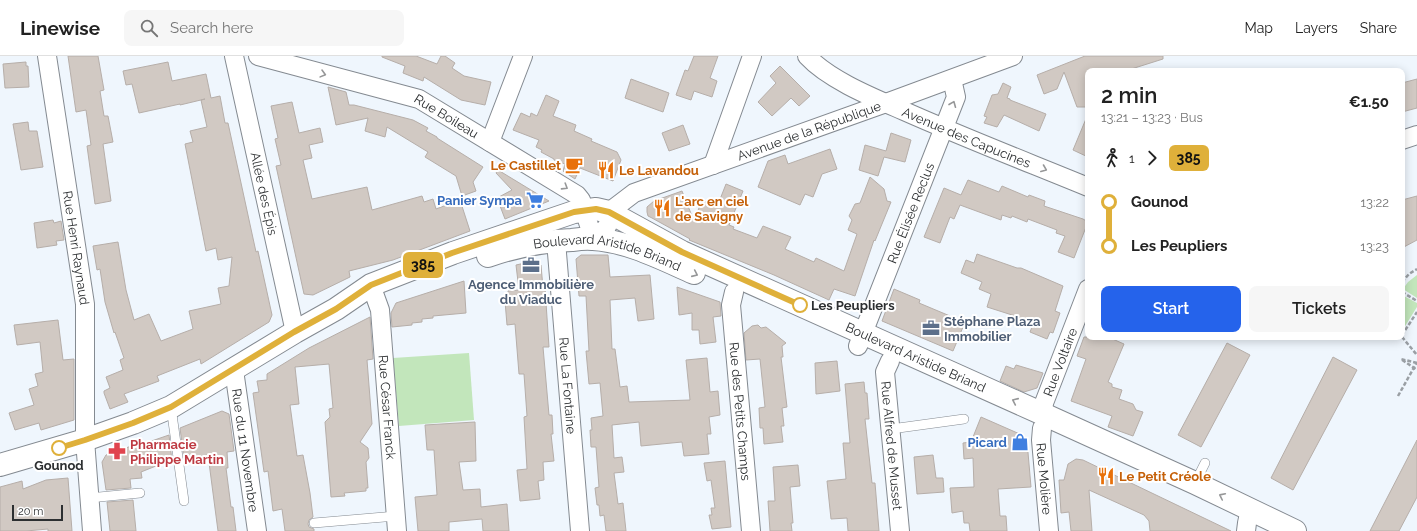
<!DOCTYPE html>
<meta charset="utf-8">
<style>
:root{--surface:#fff;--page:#f6f6f6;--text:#222;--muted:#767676;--line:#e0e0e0;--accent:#2563eb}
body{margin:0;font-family:Raleway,sans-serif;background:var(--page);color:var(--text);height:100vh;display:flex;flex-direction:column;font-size:15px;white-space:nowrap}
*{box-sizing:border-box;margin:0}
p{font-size:13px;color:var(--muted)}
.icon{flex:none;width:22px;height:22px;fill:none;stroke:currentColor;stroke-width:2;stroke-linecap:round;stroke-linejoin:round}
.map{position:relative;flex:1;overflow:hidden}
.side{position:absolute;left:1085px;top:12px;width:320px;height:272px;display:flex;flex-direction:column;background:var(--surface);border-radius:8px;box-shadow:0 2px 10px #0003}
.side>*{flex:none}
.badge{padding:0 8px;border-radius:6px;font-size:14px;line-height:26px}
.scale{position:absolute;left:12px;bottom:10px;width:51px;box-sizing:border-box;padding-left:4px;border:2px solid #2c2f31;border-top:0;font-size:11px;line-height:14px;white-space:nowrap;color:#2c2f31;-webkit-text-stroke:3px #fff;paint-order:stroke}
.map>.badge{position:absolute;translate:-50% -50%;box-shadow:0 0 0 2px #fff}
.legs{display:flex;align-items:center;gap:6px;height:44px;padding:0 16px;font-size:13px}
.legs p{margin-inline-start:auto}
.overview{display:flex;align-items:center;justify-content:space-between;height:68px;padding:0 16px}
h1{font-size:22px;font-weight:600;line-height:30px}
.button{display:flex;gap:8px;margin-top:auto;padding:8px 16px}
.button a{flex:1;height:46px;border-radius:8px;background:var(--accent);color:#fff;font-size:16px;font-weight:600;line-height:46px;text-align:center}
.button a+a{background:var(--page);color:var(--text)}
ul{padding:0 16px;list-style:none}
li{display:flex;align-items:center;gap:14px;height:44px;font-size:15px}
li i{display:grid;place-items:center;width:6px;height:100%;margin:0 5px;background:currentColor}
li i::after{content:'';width:10px;height:10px;margin:-5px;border:3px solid;border-radius:50%;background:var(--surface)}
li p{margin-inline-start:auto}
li:first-child i{background:linear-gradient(#0000 50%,currentColor 0)}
li:last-child i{background:linear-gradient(currentColor 50%,#0000 0)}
header{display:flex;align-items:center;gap:24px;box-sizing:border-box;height:56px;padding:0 20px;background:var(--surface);border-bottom:1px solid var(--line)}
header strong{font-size:19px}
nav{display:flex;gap:22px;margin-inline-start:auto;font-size:14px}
.search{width:280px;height:36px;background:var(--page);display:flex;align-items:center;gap:10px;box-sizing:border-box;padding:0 14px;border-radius:8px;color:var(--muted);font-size:15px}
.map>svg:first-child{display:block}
.green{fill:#c2e6bb}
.building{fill:#d1c9c3;stroke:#b6aea9}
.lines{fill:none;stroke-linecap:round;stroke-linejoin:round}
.service-casing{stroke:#848a91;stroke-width:10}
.minor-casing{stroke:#848a91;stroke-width:20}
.secondary-casing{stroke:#848a91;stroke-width:24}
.path{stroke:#9a9fa4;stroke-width:2.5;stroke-dasharray:4 2;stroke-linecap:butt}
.service{stroke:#fff;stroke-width:9}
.minor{stroke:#fff;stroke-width:18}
.secondary{stroke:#fff;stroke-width:22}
.oneway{stroke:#969798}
.line-1-casing{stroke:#fff;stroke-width:9}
.line-1{stroke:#dfb03a;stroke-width:6}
.stop-1-dot{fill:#fff;stroke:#dfb03a;stroke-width:2}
.labels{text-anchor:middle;stroke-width:4;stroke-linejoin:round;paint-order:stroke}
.street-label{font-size:13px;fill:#2c2f31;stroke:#fff}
.food-label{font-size:13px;font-weight:bold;fill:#c56008;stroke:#fff;text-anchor:start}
.shop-label{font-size:13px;font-weight:bold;fill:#366cbe;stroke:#fff;text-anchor:end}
.service-label{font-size:13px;font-weight:bold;fill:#4e5e75;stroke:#fff}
.stop-label{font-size:13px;font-weight:bold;fill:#2c2f31;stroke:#fff;text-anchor:start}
.health-label{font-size:13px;font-weight:bold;fill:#be3a42;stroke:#fff;text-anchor:start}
</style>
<header>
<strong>Linewise</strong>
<div class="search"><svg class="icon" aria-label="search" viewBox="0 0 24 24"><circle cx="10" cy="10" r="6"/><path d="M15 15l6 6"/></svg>Search here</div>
<nav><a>Map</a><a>Layers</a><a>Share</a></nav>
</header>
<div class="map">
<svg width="1417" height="475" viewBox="0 0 1417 475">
<rect width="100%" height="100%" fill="#eff6fd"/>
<g class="green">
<path d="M 1417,219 L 1417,242 L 1403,233 L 1408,226 Z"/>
<path d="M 1402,239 L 1417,247 L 1417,251 L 1402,275 Z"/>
<path d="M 469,297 L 474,364 L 399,370 L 393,302 Z"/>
</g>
<g class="building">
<path d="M 68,0 L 98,0 L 104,34 L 100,35 L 104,60 L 108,60 L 113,86 L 103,88 L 111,145 L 95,148 L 87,90 L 91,89 L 86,54 L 76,56 Z"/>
<path d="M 382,0 L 416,0 L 437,8 L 441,0 L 445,0 L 455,7 L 452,12 L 464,20 L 491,26 L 485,49 L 461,44 L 424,21 L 423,25 L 403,17 L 405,10 L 382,1 Z"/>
<path d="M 694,0 L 718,0 L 710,22 L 717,25 L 712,41 L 694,35 L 691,44 L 676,39 L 685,14 L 688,15 Z"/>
<path d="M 1085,0 L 1163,0 L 1163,3 L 1125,15 L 1088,15 L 1088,51 L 1077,51 L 1064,16 L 1057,33 L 1044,38 L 1037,19 Z"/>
<path d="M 26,6 L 26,10 L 28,10 L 29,31 L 5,32 L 3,8 Z"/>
<path d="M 168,6 L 172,25 L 206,18 L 211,42 L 220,40 L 225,67 L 228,67 L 256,196 L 258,195 L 272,259 L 269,266 L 201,308 L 200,303 L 157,320 L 159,325 L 124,338 L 128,346 L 110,353 L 104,337 L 104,335 L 110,332 L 106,321 L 123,314 L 120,304 L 124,302 L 115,276 L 114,277 L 105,246 L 100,213 L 97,214 L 93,190 L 118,186 L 126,234 L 134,264 L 149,258 L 161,285 L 193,273 L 189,255 L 221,248 L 218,232 L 229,230 L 232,201 L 218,204 L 216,192 L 206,195 L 185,88 L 193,86 L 190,75 L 207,71 L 201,44 L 205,43 L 180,49 L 180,48 L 139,57 L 132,28 L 126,29 L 123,15 Z"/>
<path d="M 780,10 L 810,40 L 799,50 L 791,42 L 772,60 L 758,46 L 776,27 L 770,20 Z"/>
<path d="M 631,23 L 669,37 L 663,56 L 625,42 Z"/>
<path d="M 1417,23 L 1417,52 L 1402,56 L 1402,27 Z"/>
<path d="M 1003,27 L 1011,31 L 1007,42 L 1010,43 L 1010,44 L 1046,58 L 1039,75 L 1004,59 L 997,71 L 984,67 L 987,61 L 984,60 L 992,39 L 998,38 Z"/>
<path d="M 328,31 L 346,36 L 349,49 L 354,49 L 413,64 L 428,72 L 426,75 L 437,81 L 437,82 L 483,111 L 473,126 L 476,135 L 462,140 L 456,120 L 425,101 L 428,96 L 387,71 L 385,81 L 365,75 L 368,62 L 336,69 Z"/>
<path d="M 546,39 L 559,45 L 553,60 L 576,69 L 574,75 L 592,83 L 591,85 L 617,96 L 621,104 L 613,125 L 580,112 L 575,123 L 563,115 L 565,108 L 554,104 L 554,103 L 541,96 L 542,94 L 536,91 L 539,84 L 513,74 L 521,57 L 530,61 L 531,57 L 537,60 Z"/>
<path d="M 292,46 L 299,77 L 320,72 L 323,86 L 309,89 L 312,102 L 303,104 L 312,143 L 367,131 L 372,154 L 422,140 L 424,146 L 433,143 L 436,153 L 460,144 L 470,175 L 393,204 L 349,215 L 350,221 L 313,239 L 304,238 L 276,110 L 281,109 L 275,83 L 278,82 L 271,50 Z"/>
<path d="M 1088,58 L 1088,101 L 1073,94 Z"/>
<path d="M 28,66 L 29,75 L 37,75 L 43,111 L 21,114 L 13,68 Z"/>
<path d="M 683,69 L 690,88 L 669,95 L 662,77 Z"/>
<path d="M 891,77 L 911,84 L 905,106 L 884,101 L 878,120 L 859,114 L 865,89 L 886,95 Z"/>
<path d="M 830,93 L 837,113 L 822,118 L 813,141 L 805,138 L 800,149 L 758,131 L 768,105 L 785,99 L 788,108 Z"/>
<path d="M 498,114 L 549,145 L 505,163 L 497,142 L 512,134 L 496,117 Z"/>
<path d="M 870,121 L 884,133 L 887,145 L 891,146 L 875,185 L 874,184 L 855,240 L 834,233 L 829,244 L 774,219 L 689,184 L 690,183 L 652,162 L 648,160 L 647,156 L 647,151 L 654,145 L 682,135 L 694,165 L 702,144 L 717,151 L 726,128 L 743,135 L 729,169 L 734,171 L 733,173 L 757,182 L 763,170 L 791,181 L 785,193 L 814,206 L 816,202 L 844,215 L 857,178 L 848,174 L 852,164 L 849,160 L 855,148 L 860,147 Z"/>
<path d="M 968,124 L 999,136 L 1002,130 L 1028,141 L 1029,139 L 1045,145 L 1044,150 L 1083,163 L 1088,166 L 1074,202 L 1058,196 L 1065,180 L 1056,177 L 1057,174 L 1028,163 L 1027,166 L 1012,160 L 1011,162 L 1002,159 L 1001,164 L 960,149 L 954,163 L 950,161 L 940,187 L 924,181 L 944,132 L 961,139 Z"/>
<path d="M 1417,140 L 1417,184 L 1402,192 L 1402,144 Z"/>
<path d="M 53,164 L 54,167 L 61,165 L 64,184 L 56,185 L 57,189 L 37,192 L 34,167 Z"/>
<path d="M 977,198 L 1017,212 L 1021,212 L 1063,230 L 1055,255 L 1060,257 L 1053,277 L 1050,276 L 1047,283 L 1030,276 L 1034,266 L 987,251 L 991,238 L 979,233 L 982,226 L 961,217 L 966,204 L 974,207 Z"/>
<path d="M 581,199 L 608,199 L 610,221 L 650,219 L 654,263 L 638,265 L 635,242 L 610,244 L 612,293 L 615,293 L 620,331 L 627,330 L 629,346 L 690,344 L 686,304 L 707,302 L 710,336 L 718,335 L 720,359 L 709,361 L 711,378 L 707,378 L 709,398 L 684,400 L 682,386 L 641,390 L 639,366 L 612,369 L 614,402 L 622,401 L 624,416 L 614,417 L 618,448 L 623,447 L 626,475 L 606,475 L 604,459 L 600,460 L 599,449 L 597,449 L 595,432 L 599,431 L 596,391 L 591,391 L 590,374 L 592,374 L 591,362 L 603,360 L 600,327 L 589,328 L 586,295 L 589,295 L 586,240 L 579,240 L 576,203 Z"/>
<path d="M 534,205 L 541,209 L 543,232 L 545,232 L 549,291 L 543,291 L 549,359 L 552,359 L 553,378 L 551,378 L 554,405 L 543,406 L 544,424 L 538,425 L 540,443 L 520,445 L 517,414 L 527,413 L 524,361 L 527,360 L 524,318 L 519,318 L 515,268 L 507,269 L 505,245 L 509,245 L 508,235 L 519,234 L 516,209 Z"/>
<path d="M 464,225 L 466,257 L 433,260 L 433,262 L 422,263 L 422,266 L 412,267 L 412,269 L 392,271 L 391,257 L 396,247 Z"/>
<path d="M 677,231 L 720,246 L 721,260 L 713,261 L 716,286 L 700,288 L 699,274 L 692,274 L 692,257 L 679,259 Z"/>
<path d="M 894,233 L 920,244 L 919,247 L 950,260 L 948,264 L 963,271 L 953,295 L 882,265 Z"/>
<path d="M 370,261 L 373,303 L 367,304 L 372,368 L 360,386 L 368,392 L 369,402 L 366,406 L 368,432 L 366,432 L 366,435 L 344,437 L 345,440 L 331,441 L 325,366 L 330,361 L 329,353 L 333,352 L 329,308 L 295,311 L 299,348 L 290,349 L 297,400 L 303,399 L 310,437 L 313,461 L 309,464 L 308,468 L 309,471 L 314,473 L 314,475 L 285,475 L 282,453 L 273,455 L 268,415 L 264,416 L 253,337 L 259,336 L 257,325 L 267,324 L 267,318 L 309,292 Z"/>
<path d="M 58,264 L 63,304 L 74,303 L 74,364 L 41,374 L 39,367 L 15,374 L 9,357 L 34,349 L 29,333 L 38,330 L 35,318 L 43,316 L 40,286 L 17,289 L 14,269 Z"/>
<path d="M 758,269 L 761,272 L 766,271 L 786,287 L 782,290 L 783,301 L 781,301 L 787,351 L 782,352 L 784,370 L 781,370 L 783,386 L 764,388 L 763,372 L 760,372 L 759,352 L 765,351 L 760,303 L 746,304 L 744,277 L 752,270 Z"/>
<path d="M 1084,281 L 1108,281 L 1124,288 L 1108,326 L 1112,328 L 1112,331 L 1122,334 L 1119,343 L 1133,348 L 1136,354 L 1143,356 L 1133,380 L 1108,371 L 1112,360 L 1071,345 L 1086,303 L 1077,300 Z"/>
<path d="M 1227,287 L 1250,299 L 1201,391 L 1178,379 Z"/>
<path d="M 1333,301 L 1357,314 L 1293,434 L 1271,422 Z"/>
<path d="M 837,305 L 840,335 L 816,338 L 815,307 Z"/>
<path d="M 1016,309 L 1043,317 L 1037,332 L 1024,336 L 1000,325 L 1006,310 L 1014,313 Z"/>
<path d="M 864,326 L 865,337 L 867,337 L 869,363 L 865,363 L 872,427 L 875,427 L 879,475 L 848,475 L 847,462 L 831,463 L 827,425 L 846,423 L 843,387 L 850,387 L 845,328 Z"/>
<path d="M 222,355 L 229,358 L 234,395 L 227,396 L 228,412 L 226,412 L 231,451 L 233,451 L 236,475 L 218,475 L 208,399 L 184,403 L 180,372 Z"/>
<path d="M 981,361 L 1022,379 L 1027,385 L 1031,431 L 998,433 L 1000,460 L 1006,460 L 1007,475 L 970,475 L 969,467 L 964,467 L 963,455 L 952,457 L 950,432 L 974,431 L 973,402 L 964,403 L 963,387 L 971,386 Z"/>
<path d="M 475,366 L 476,405 L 459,406 L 463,434 L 480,433 L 481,451 L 507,448 L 509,475 L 483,475 L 482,463 L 449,466 L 449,475 L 418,475 L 415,441 L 437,439 L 434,394 L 427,394 L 425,369 Z"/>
<path d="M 169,379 L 172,405 L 166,406 L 141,416 L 142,422 L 130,423 L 131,432 L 106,434 L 102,406 L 106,399 L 137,388 L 137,390 Z"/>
<path d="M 1417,384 L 1417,441 L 1399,475 L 1370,475 Z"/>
<path d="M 933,399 L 936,422 L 943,422 L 944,436 L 917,438 L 914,401 Z"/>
<path d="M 1076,403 L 1083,404 L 1231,475 L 1150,475 L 1149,465 L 1144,459 L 1089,434 L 1092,475 L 1071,475 L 1069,456 L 1061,457 L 1059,424 L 1064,424 L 1068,408 Z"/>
<path d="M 725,405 L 731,471 L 712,473 L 709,459 L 712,459 L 711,452 L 715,452 L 711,424 L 707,425 L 704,407 Z"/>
<path d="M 798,409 L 800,430 L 790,431 L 793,467 L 791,467 L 792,475 L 770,475 L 768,445 L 775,445 L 773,411 Z"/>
<path d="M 68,422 L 72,475 L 48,475 L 48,473 L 26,475 L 0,475 L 0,431 L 22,425 L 23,433 L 46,424 Z"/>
<path d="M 133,444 L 136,475 L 110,475 L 107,446 Z"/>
</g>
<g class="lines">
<g class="service-casing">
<g id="service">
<path d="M 171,351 L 184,445"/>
<path d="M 891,373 L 964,363"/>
<path d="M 1195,427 L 1205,407"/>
<path d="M 89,442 L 140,437"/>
<path d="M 314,467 L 396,460"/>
</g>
</g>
<g class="minor-casing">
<g id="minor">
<path id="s1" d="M 47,0 L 85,248 L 85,384 L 92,475"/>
<path id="s2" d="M 234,0 L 295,276"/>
<path id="s3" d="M 258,0 L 419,43 L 577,139 L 581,144 L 593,182 C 605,173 610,173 609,156 L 634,137 L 886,47 L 1013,0"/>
<path id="s4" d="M 807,0 C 829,24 874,42 904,55 C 965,82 1027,106 1088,131"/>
<path d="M 1402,84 L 1417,79"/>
<path d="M 490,86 L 523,0"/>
<path d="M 713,109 L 752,0"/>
<path id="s5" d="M 556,185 L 580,475"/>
<path id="s6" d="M 371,229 L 380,254 L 397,475"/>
<path id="s7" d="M 734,236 L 731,249 L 751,475"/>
<path id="s8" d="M 858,290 L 956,41 L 952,23"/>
<path id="s9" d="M 890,305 L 885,316 L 900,475"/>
<path id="s10" d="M 234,314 L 257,475"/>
<path id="s11" d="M 1043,358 L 1044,347 L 1088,233"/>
<path id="s12" d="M 1042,372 L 1041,384 L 1049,475"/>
<path d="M 1246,475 L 1247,467 L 1250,453"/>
</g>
</g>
<g class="secondary-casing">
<g id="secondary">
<path id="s13" d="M 488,200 C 516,190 543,185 572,184 C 579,183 586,182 593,183 C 628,185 662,203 694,217"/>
<path id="s14" d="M 0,409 L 85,384 L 133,367 L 171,351 L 295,276 L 336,253 L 371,229 L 453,197 L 574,156 L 596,153 L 609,156 L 682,196 L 1043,358 L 1195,427 L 1295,475"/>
</g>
</g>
<g class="path">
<path d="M 1402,226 L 1409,218 L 1417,213"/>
<path d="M 1402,236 L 1417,245"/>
<path d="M 1402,279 L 1417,256"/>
<path d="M 1402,281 L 1417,299"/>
<path d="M 1417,307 L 1401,303 L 1417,314"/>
<path d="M 1398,340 L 1417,306"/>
</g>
<use href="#service" class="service"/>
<use href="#minor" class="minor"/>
<use href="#secondary" class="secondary"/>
</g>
<defs><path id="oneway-chevron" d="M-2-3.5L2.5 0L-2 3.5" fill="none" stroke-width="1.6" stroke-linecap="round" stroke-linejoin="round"/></defs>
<g class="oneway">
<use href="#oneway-chevron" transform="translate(323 18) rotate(15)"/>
<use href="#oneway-chevron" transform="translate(953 48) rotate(-68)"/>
<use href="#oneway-chevron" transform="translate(1044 113) rotate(22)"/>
<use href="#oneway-chevron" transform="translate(565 131) rotate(32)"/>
<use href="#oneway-chevron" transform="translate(695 218) rotate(24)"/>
<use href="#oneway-chevron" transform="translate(1015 345) rotate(-156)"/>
<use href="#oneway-chevron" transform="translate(1222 440) rotate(-154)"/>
</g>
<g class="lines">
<g class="line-1-casing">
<path id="line-1" d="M 59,392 L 85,384 L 133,367 L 171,351 L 294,276 L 336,253 L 371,229 L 452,197 L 574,156 L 596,153 L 609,156 L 682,196 L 800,249"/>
</g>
<use href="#line-1" class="line-1"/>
</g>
<defs>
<g id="cafe-bare" transform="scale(1.38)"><path d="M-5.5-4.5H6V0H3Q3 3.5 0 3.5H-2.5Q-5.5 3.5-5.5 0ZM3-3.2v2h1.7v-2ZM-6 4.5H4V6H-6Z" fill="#e8710a" stroke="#fff" stroke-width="2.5" paint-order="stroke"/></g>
<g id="restaurant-bare" transform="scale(1.38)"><path d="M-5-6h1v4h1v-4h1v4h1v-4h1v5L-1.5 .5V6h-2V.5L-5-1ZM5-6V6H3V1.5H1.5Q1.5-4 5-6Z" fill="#e8710a" stroke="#fff" stroke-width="2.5" paint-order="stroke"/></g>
<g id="supermarket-bare" transform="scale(1.38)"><path d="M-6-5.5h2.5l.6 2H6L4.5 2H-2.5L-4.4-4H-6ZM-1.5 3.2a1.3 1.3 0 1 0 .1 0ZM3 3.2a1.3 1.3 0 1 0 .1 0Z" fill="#3f7fe0" stroke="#fff" stroke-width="2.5" paint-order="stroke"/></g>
<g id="office-bare" transform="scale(1.38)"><path d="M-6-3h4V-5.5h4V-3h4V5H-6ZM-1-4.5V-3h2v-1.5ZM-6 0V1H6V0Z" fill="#5c6f8a" stroke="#fff" stroke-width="2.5" paint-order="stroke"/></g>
<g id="shop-bare" transform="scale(1.38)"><path d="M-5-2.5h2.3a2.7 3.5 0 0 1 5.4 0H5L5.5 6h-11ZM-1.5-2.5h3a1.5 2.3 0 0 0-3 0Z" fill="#3f7fe0" stroke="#fff" stroke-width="2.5" paint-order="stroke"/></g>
<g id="pharmacy-bare" transform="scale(1.38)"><path d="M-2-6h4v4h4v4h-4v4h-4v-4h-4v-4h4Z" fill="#e0444e" stroke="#fff" stroke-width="2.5" paint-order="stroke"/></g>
</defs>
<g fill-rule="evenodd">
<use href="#cafe-bare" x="574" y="109"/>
<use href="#restaurant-bare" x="606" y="114"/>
<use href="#supermarket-bare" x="535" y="144"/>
<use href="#restaurant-bare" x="662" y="152"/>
<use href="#office-bare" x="531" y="209"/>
<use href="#office-bare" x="931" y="272"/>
<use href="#shop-bare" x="1020" y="386"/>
<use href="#pharmacy-bare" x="117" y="395"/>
<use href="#restaurant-bare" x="1106" y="420"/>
</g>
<g class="stop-1-dot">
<circle cx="800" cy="249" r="7"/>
<circle cx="59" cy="392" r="7"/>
</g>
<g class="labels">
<g class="street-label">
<text dy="5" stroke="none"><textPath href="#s3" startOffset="199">Rue Boileau</textPath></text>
<text dy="5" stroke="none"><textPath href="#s3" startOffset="648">Avenue de la République</textPath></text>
<text dy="5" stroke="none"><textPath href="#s4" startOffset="180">Avenue des Capucines</textPath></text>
<text dy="5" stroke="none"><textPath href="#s2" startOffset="141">Allée des Épis</textPath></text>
<text dy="5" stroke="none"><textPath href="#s8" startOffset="143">Rue Élisée Reclus</textPath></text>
<text dy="5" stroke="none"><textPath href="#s1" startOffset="194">Rue Henri Raynaud</textPath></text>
<text dy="5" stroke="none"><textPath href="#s13" startOffset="123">Boulevard Aristide Briand</textPath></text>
<text dy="5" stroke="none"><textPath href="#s14" startOffset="1006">Boulevard Aristide Briand</textPath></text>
<text dy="5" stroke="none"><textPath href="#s11" startOffset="55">Rue Voltaire</textPath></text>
<text dy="5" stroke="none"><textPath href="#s5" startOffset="145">Rue La Fontaine</textPath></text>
<text dy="5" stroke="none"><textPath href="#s6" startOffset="124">Rue César Franck</textPath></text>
<text dy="5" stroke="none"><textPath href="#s7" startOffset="120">Rue des Petits Champs</textPath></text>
<text dy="5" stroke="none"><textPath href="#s9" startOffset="86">Rue Alfred de Musset</textPath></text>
<text dy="5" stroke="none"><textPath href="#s10" startOffset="81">Rue du 11 Novembre</textPath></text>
<text dy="5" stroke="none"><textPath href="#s12" startOffset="51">Rue Molière</textPath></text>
</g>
<g class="food-label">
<text x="561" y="114" text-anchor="end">Le Castillet</text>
<text x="619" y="119">Le Lavandou</text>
<text x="675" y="150">L'arc en ciel<tspan x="675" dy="15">de Savigny</tspan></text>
<text x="1119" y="425">Le Petit Créole</text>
</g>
<g class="shop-label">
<text x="522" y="149">Panier Sympa</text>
<text x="1007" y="391">Picard</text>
</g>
<g class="service-label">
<text x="531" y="233">Agence Immobilière<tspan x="531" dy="15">du Viaduc</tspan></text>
<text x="944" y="270" text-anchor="start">Stéphane Plaza<tspan x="944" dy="15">Immobilier</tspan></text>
</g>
<g class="stop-label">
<text x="811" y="254">Les Peupliers</text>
<text x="59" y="414" text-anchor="middle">Gounod</text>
</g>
<g class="health-label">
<text x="130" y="393">Pharmacie<tspan x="130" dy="15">Philippe Martin</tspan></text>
</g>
</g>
</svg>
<div class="scale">20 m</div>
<b class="badge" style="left:423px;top:209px;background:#dfb03a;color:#111">385</b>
<section class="side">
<div class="overview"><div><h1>2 min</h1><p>13:21 – 13:23 · Bus</p></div><b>€1.50</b></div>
<div class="legs"><svg class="icon" aria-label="walk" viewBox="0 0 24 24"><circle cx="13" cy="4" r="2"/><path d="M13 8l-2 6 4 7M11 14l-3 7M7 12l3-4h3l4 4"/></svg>1<svg class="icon" aria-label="forward" viewBox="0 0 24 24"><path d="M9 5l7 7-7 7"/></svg><b class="badge" style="background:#dfb03a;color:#111">385</b></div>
<ul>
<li><i style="color:#dfb03a"></i><b>Gounod</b><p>13:22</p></li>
<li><i style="color:#dfb03a"></i><b>Les Peupliers</b><p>13:23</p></li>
</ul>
<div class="button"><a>Start</a><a>Tickets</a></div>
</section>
</div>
